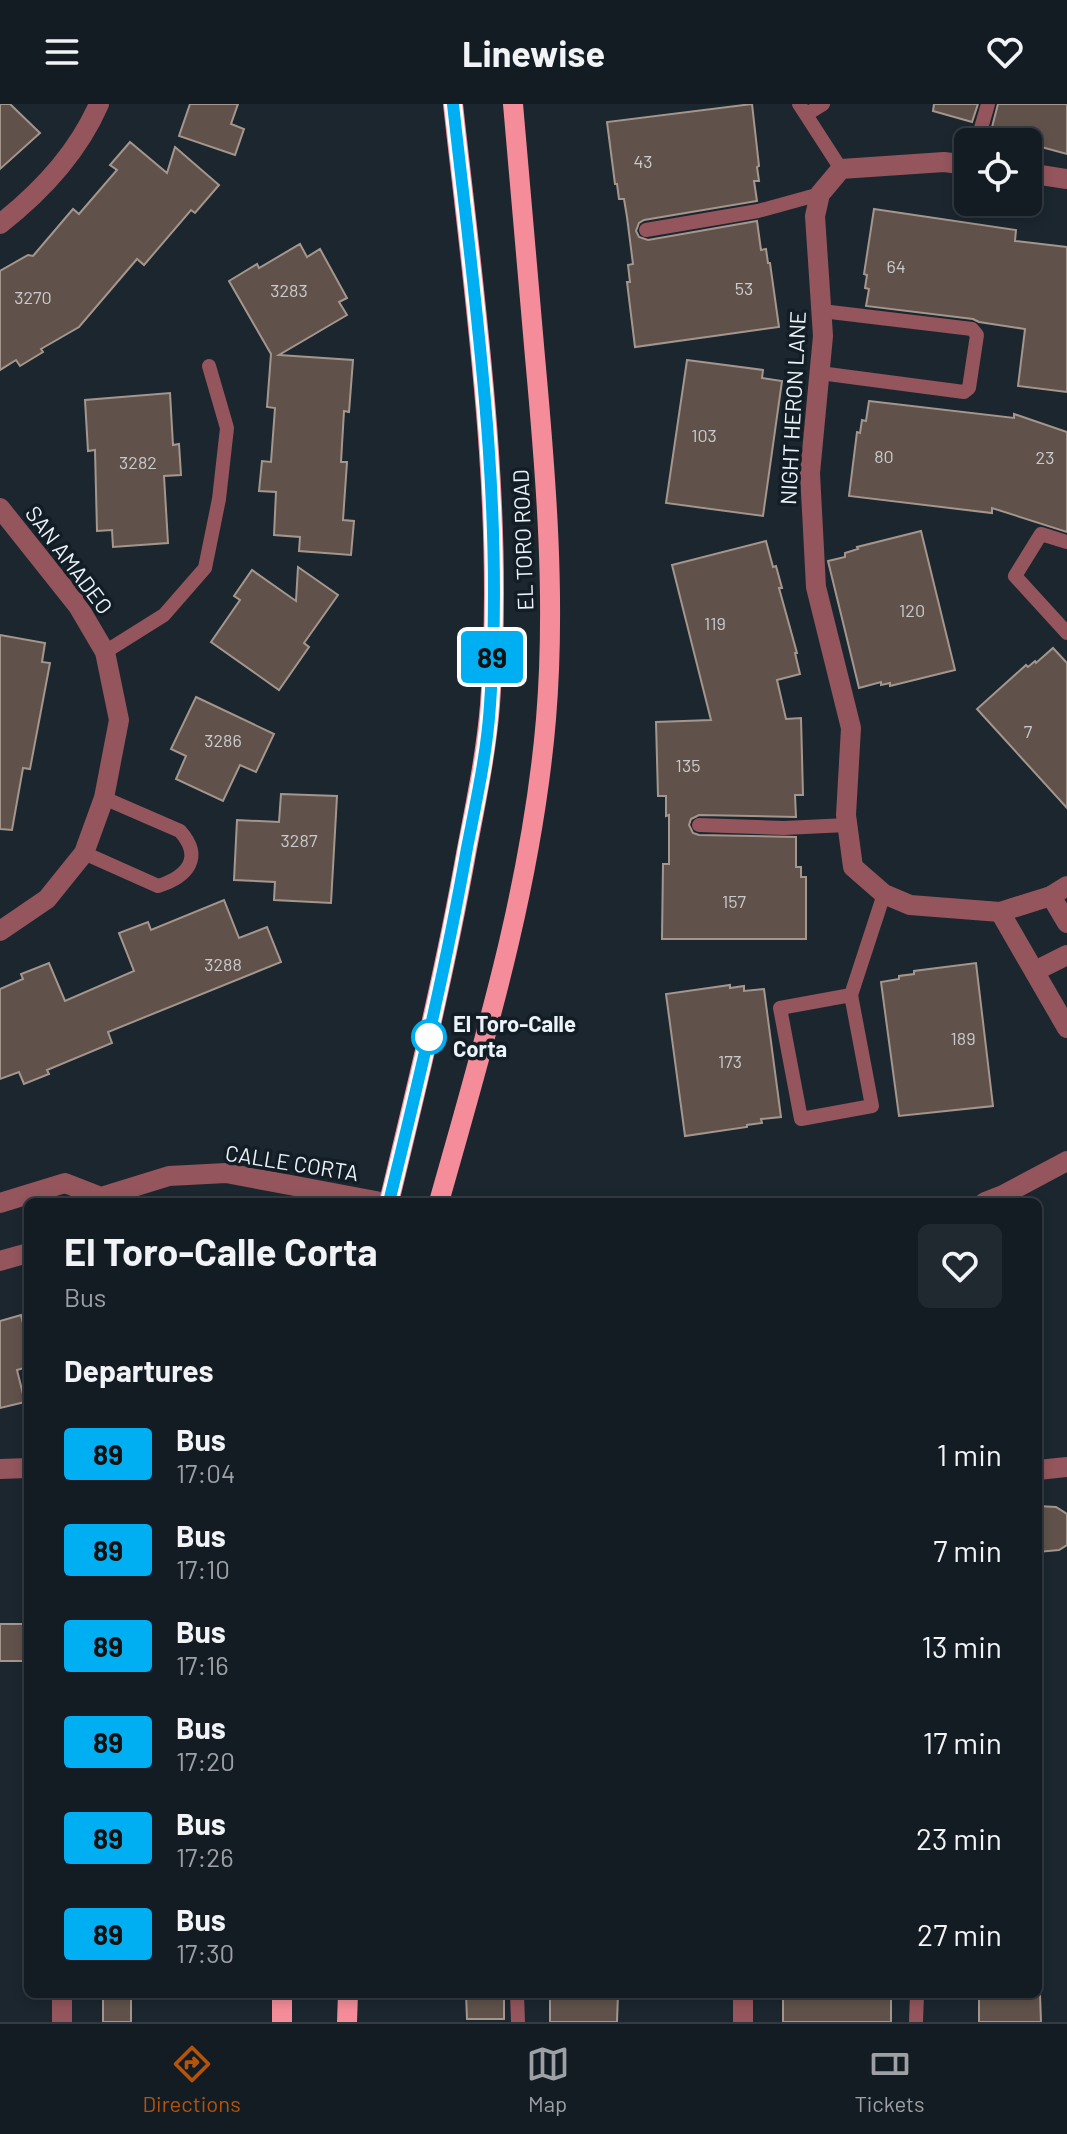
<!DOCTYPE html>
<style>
:root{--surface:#141c23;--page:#212930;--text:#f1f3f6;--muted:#9da1a6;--line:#333a41;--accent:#b45309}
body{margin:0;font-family:Barlow,sans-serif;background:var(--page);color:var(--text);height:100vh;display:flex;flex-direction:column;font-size:30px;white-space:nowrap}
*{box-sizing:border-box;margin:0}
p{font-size:26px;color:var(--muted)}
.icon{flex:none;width:44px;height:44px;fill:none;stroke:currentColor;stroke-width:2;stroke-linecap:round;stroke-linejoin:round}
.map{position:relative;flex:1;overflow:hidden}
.panel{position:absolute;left:24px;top:1094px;width:1018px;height:800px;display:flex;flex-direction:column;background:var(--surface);border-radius:12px;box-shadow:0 4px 12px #0003,0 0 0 2px var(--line)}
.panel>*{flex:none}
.badge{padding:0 16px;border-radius:6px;font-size:28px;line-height:52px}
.fabs{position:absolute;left:954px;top:24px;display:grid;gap:16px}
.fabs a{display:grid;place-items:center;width:88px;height:88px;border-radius:12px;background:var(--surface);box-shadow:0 4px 12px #0003,0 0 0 2px var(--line);font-size:40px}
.map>.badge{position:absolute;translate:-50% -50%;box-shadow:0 0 0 4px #fff}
h2{padding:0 40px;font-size:30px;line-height:72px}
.round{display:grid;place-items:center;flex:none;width:84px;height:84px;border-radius:12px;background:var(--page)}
.head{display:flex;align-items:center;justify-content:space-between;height:136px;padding:0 40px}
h1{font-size:38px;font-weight:700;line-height:60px}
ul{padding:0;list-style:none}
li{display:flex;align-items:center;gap:24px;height:96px;padding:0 40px}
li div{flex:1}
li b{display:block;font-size:30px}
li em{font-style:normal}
li .badge{min-width:88px;font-weight:700;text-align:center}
header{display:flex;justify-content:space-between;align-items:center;height:104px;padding:0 40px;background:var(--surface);font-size:36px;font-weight:700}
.menu{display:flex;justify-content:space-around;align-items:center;height:112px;border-top:2px solid var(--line);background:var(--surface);font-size:22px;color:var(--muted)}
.menu a{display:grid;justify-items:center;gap:4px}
.menu .on{color:var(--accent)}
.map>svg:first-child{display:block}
.building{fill:#60524a;stroke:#a5968d;stroke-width:2}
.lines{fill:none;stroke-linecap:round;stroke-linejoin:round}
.service{stroke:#94555c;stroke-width:14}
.minor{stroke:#94555c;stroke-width:20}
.tertiary{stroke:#94555c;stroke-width:20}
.primary{stroke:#f48d99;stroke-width:20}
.line-casing{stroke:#fff;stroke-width:18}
.line{stroke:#00aff2;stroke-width:12}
.stop-dot{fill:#fff;stroke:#00aff2;stroke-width:4}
.labels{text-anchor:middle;stroke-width:7;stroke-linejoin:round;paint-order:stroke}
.number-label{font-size:18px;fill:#c8cacc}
.street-label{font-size:22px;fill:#ebf2f8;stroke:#121d25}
.stop-label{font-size:22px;font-weight:bold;fill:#ebf2f8;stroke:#121d25;text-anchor:start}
</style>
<header><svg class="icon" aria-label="menu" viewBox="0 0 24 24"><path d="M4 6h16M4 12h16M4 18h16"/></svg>Linewise<svg class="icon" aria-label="heart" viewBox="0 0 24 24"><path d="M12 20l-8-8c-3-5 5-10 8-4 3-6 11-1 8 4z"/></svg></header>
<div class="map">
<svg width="1067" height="1918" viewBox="0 0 1067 1918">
<rect width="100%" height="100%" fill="#1b262f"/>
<g class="building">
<path d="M 0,0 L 10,0 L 40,29 L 0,65 Z"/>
<path d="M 190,0 L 238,0 L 231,20 L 244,25 L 235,51 L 179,32 Z"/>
<path d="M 752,0 L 759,62 L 757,63 L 759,77 L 754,77 L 757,97 L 644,116 L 639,119 L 636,127 L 639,133 L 648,136 L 757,117 L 761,146 L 766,145 L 768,159 L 770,159 L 779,223 L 635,243 L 627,178 L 630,178 L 628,161 L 633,160 L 627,113 L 624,95 L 619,95 L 617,80 L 615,80 L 607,18 Z"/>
<path d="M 934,0 L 978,0 L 972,18 L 933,7 Z"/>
<path d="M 998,0 L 1067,0 L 1067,50 L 1012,35 L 1014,29 L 992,23 Z"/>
<path d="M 130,38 L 167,69 L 175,43 L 219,81 L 195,109 L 191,106 L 144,161 L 137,155 L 79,223 L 41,245 L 43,248 L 20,262 L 16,256 L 0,266 L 0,167 L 28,151 L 33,152 L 73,105 L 79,110 L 117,66 L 110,61 Z"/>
<path d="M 874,105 L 1016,126 L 1015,137 L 1067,143 L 1067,288 L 1018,282 L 1025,225 L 979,218 L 973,215 L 866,202 L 869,185 L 865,184 L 867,171 L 864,170 Z"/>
<path d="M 300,140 L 307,153 L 320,145 L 347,194 L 339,198 L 347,211 L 279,251 L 353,256 L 349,308 L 344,307 L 341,358 L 347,358 L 343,416 L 354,417 L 351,451 L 299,447 L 300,433 L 274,431 L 276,388 L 259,387 L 262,357 L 271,358 L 275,304 L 267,303 L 271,250 L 229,177 L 257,160 L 259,164 Z"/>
<path d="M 687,256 L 763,266 L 762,274 L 782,277 L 763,412 L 666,399 Z"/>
<path d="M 170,289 L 173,341 L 179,340 L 181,371 L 164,372 L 168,439 L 113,443 L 112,426 L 97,427 L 95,346 L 88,347 L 85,296 Z"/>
<path d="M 869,297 L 1014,314 L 1014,310 L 1067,328 L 1067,428 L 992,404 L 992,409 L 849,392 L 857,328 L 860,329 L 862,316 L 866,317 Z"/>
<path d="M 921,427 L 955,566 L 890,582 L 890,579 L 881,581 L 881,578 L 859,584 L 828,457 L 845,453 L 845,449 L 858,445 L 857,443 Z"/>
<path d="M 766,437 L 773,463 L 776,462 L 782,484 L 779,484 L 797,549 L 795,549 L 800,570 L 777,576 L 786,615 L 801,614 L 803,691 L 795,691 L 796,713 L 699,711 L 691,715 L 689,721 L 693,729 L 699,731 L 796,733 L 796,763 L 801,763 L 801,773 L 806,773 L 806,835 L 662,835 L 663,760 L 669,760 L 669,711 L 666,712 L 666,692 L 658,692 L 656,618 L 711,616 L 672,461 Z"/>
<path d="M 298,463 L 338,491 L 304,539 L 309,543 L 279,586 L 211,538 L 240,496 L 234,492 L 252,466 L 296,497 Z"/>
<path d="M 0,531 L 45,539 L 42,558 L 50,559 L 30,665 L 23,664 L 12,726 L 0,725 Z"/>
<path d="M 1053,544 L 1067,559 L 1067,704 L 977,605 L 1026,561 L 1028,563 L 1035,557 L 1036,559 Z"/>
<path d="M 196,593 L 274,630 L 256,668 L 240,661 L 223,697 L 176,675 L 186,652 L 171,645 Z"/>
<path d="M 281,690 L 337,692 L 331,799 L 274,796 L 275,778 L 234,776 L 237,716 L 279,718 Z"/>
<path d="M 224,796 L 239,834 L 267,823 L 281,858 L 108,928 L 112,939 L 47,966 L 49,970 L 24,980 L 19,968 L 0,975 L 0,885 L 23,875 L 21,870 L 49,859 L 65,897 L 134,867 L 119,829 L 148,818 L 151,826 Z"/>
<path d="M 976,859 L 993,1002 L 899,1012 L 881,878 L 899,875 L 899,872 L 914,870 L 914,867 Z"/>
<path d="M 730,881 L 730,884 L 744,882 L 744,887 L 764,885 L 781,1013 L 761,1015 L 762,1019 L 747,1021 L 747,1023 L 685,1032 L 666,890 Z"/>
<path d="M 21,1211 L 28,1241 L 28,1263 L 17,1266 L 25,1298 L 0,1304 L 0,1217 Z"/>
<path d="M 1038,1402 L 1056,1403 L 1067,1410 L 1067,1441 L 1059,1446 L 1038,1448 Z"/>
<rect x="0" y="1520" width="24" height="37"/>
<path d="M 466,1890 L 504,1890 L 504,1915 L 467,1915 Z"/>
<path d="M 550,1890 L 618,1890 L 617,1918 L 550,1918 Z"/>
<rect x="783" y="1890" width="108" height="28"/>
<path d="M 979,1890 L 1040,1890 L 1041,1918 L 979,1918 Z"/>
<rect x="103" y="1892" width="28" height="26"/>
</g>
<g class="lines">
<g class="service">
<path d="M 799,0 L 841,65"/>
<path d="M 807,10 L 823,0"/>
<path d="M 977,38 L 988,0"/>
<path d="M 646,126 L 758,107 L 820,90"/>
<path d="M 820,269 L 964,288 L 969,284 L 977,231 L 972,225 L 822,207"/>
<path d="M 1067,438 L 1041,430 L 1015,472 L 1067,529"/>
<path d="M 105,548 L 164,511 L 205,464 L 219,395 L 227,324 L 209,262"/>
<path d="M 699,721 L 784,724 L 847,721"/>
<path d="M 84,749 L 158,782 C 187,773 204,754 180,727 L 104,694"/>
<path d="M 851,891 L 872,1002 L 801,1015 L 780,904 L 851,891 L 884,790"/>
<path d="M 517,1890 L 518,1918"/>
<path d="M 916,1918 L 917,1890"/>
</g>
<g class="minor">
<path d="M 968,61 L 944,58 L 841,65 L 820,90 L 815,112 L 823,232 L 810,369 L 816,483 L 851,624 L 846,711 L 853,763 L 884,790 L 910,801 L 1000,808 L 1051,792 L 1067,782"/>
<path d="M 1028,69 L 1067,75"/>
<path d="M 0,120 C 41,88 78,48 99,0"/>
<path d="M 0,404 L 78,502 L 105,548 L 119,616 L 104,694 L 84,749 L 47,795 L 0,827"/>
<path d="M 1051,792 L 1067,819"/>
<path d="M 1000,808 L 1067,924"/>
<path d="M 1035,867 L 1067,851"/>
<path d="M 0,1365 L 28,1364"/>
<path d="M 1038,1366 L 1067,1363"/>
<path d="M 743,1890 L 743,1918"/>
<path d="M 62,1918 L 62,1890"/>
</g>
<g class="tertiary">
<path d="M 985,1098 L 1003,1091 L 1067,1057"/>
<path d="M 0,1099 L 65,1079 L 101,1093 L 169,1072 L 226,1069 L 381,1098"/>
<path d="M 0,1157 L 28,1149"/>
</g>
<g class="primary">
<path d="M 389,1098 C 417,982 445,867 466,750 C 475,702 486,651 490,601 C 505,401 475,199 453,0"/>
<path d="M 439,1098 C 484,938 532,781 546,615 C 556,495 546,373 535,253 C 528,169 520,84 513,0"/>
<path d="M 282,1918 L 282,1890"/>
<path d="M 347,1918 L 348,1890"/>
</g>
</g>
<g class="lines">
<g class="line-casing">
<path id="line" d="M 389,1098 C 418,980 446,863 467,744 C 476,698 487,649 490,601 C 505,401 475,199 453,0"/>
</g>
<use href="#line" class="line"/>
</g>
<circle class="stop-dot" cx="429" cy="933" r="16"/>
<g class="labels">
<g class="number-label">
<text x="643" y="64">43</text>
<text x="896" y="169">64</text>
<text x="744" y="191">53</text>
<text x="289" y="193">3283</text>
<text x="33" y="200">3270</text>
<text x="704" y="338">103</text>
<text x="884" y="359">80</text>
<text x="1045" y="360">23</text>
<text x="138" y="365">3282</text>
<text x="912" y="513">120</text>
<text x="715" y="526">119</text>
<text x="1028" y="634">7</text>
<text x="223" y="643">3286</text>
<text x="688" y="668">135</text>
<text x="299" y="743">3287</text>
<text x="734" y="804">157</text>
<text x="223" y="867">3288</text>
<text x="963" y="941">189</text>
<text x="730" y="964">173</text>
</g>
<g class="street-label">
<text transform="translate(793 304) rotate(-87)" y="8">NIGHT HERON LANE</text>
<text transform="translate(523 436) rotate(-92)" y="8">EL TORO ROAD</text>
<text transform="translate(69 456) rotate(53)" y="8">SAN AMADEO</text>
<text transform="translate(292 1059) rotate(9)" y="8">CALLE CORTA</text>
</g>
<g class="stop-label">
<text x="453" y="928">El Toro-Calle<tspan x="453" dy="25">Corta</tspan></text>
</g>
</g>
</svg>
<div class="fabs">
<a><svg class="icon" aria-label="locate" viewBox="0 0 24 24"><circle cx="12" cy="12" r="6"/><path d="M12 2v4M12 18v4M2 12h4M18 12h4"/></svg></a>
</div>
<b class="badge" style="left:492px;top:553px;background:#00aff2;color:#111">89</b>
<section class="panel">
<div class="head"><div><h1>El Toro-Calle Corta</h1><p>Bus</p></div><a class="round"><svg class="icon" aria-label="heart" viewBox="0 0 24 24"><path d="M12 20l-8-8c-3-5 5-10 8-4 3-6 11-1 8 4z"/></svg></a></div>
<h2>Departures</h2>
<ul>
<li><span class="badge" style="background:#00aff2;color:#111">89</span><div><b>Bus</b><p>17:04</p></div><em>1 min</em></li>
<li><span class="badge" style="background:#00aff2;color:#111">89</span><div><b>Bus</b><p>17:10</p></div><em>7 min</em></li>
<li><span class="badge" style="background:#00aff2;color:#111">89</span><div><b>Bus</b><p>17:16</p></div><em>13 min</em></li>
<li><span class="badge" style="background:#00aff2;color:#111">89</span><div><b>Bus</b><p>17:20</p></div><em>17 min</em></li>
<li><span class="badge" style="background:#00aff2;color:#111">89</span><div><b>Bus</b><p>17:26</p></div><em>23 min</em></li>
<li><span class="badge" style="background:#00aff2;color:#111">89</span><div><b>Bus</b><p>17:30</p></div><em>27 min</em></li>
</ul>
</section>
</div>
<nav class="menu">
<a class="on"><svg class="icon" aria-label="directions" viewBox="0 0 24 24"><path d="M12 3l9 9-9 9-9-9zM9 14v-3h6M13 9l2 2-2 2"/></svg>Directions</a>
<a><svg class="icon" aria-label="map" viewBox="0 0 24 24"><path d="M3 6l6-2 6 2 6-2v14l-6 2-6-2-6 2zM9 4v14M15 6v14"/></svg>Map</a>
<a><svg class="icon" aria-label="tickets" viewBox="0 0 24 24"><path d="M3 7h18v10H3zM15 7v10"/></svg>Tickets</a>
</nav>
